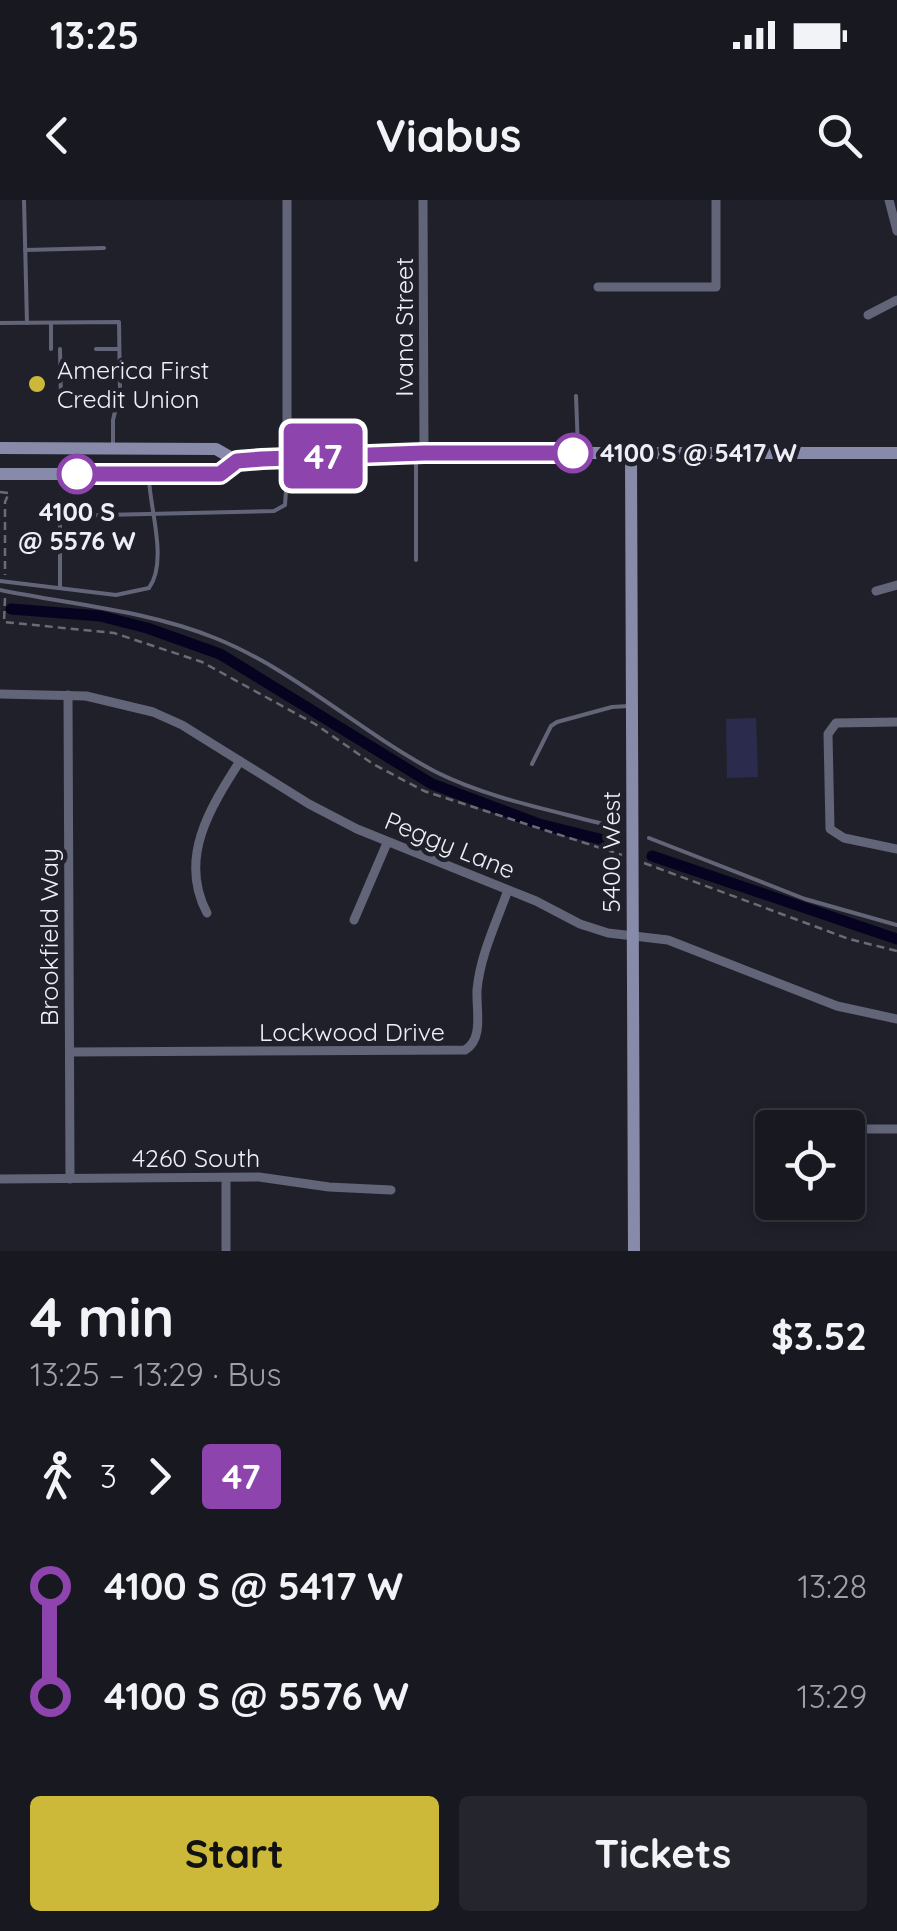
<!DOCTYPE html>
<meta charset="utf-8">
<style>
:root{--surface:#181820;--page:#25252d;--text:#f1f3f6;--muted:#9fa0a5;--line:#36373e;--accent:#ccb939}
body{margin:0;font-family:Quicksand,sans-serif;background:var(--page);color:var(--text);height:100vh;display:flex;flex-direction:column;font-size:38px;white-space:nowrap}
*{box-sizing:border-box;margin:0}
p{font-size:32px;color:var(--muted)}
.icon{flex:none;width:55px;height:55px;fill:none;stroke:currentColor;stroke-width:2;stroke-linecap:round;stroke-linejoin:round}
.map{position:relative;height:1051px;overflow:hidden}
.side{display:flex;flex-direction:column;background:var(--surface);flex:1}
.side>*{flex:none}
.badge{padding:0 20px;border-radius:8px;font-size:35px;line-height:65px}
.fabs{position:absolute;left:755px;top:910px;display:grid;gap:20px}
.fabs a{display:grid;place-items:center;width:110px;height:110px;border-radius:10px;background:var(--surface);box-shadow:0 5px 15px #0003,0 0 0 2px var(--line);font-size:50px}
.map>.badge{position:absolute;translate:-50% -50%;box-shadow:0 0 0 5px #fff}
.legs{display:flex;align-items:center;gap:15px;height:110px;padding:0 30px;font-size:32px}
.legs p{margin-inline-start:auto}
.head{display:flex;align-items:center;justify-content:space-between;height:170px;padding:0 30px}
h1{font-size:55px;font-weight:700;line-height:75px}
.cta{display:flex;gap:20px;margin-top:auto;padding:20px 30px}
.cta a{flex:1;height:115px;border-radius:10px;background:var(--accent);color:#111;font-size:40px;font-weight:700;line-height:115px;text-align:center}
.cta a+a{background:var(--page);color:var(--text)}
ul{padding:0 30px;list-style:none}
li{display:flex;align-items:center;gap:35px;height:110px;font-size:38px}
li i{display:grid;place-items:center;width:15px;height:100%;margin:0 12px;background:currentColor}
li i::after{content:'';width:25px;height:25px;margin:-12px;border:8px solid;border-radius:50%;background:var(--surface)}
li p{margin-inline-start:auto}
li:first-child i{background:linear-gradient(#0000 50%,currentColor 0)}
li:last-child i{background:linear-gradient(currentColor 50%,#0000 0)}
.status{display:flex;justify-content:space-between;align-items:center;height:70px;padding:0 50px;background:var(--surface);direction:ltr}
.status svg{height:28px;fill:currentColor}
header{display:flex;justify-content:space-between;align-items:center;height:130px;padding:0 30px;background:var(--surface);font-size:45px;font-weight:700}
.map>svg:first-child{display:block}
.green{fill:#2b2c4d}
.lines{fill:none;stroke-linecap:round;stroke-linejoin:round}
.canal{stroke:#060321;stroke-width:11}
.path{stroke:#6b6b75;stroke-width:2.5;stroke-dasharray:8 5;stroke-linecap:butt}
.lane{stroke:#626477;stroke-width:4}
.street{stroke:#626477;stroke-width:9}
.secondary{stroke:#878aa8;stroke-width:12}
.line-1-casing{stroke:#fff;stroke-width:22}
.line-1{stroke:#8e44ad;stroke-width:15}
.poi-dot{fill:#ccb939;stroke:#20202b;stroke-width:4}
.stop-1-dot{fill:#fff;stroke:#8e44ad;stroke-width:5}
.labels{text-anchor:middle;stroke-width:9;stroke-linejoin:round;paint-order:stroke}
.street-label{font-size:25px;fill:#eeeff6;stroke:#20202b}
.poi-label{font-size:25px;fill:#eeeff6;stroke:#20202b;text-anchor:start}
.stop-label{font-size:25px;font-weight:bold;fill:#eeeff6;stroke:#20202b;text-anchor:start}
</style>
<div class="status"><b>13:25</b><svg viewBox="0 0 49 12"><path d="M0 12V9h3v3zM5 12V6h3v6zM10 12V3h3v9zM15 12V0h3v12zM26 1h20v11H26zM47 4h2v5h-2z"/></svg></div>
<header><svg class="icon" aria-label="back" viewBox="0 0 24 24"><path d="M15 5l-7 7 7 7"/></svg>Viabus<svg class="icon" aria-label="search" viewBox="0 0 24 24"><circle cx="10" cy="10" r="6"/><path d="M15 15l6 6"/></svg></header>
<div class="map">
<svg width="897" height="1051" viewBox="0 0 897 1051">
<rect width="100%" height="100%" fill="#20202b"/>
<path class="green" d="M 756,518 L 758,577 L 727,578 L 726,519 Z"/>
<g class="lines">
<g class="canal">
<path d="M 11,409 L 100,416 L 147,428 L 220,454 L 432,584 L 539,624 L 616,643"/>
<path d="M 652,656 L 897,739"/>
</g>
<g class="path">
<path d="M 0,292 L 9,293 L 5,302 L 5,375"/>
<path d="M 5,398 L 4,422 L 114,433 L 202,462 L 315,524 L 373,564 L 424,591 L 622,655"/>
<path d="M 644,663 L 849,739 L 897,751"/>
</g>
<g class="lane">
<path d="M 24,0 L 27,123"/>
<path d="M 25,50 L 104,48"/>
<path d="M 0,123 L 119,122 L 120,191 L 113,220 L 113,243"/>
<path d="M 51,123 L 51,149"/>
<path d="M 60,149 L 61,201 L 64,207 C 82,208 97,202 115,205"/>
<path d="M 96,149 L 119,149"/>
<path d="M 576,196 L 578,249"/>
<path d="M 416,258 L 416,360"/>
<path d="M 0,381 L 116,395 L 149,388 C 168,362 150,309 149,279"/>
<path d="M 60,388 L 60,316 L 274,311 L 285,305 L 288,262"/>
<path d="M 0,390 C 73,405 145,410 215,438 C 295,470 360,532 436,572 C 492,600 557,611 618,628"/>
<path d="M 532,564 L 551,526 L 557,522 L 612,507 L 629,506"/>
<path d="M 649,638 L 805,699 L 897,725"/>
</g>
<g class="street">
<path d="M 287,0 L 287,258"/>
<path d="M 423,0 L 424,253"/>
<path d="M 889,0 L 897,31"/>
<path d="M 598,87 L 716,87 L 716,0"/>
<path d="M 868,115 L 897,100"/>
<path d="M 876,391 L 897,385"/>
<path d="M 0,494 L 86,496 L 153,512 L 182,525 L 309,604 L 357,629 L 536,701 L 580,724 L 608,733 L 668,740 L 837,806 L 897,819"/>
<path d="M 68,495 L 70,979"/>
<path d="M 897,522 L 836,523 L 828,534 L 830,629 L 844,638 L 897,649"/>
<path d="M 207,713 C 178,658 210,608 240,561"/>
<path d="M 354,720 L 387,643"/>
<path d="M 70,852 L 465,850 C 484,839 476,810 477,790 C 480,756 496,723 508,690"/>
<path d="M 762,915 L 783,928"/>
<path d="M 848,929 L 897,929"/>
<path d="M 226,978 L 226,1051"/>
<path d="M 0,979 L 259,977 L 329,987 L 391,990"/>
</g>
<g class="secondary">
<path d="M 0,248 L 216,249 L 237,261"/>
<path d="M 631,253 L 634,1051"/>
<path d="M 0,274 L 220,274 L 237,261 L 424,253 L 897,253"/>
</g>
</g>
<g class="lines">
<g class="line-1-casing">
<path id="line-1" d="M 77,274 L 220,274 L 237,261 L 262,259 L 424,253 L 573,253"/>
</g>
<use href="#line-1" class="line-1"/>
</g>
<circle class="poi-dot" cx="37" cy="184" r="10"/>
<g class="stop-1-dot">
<circle cx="573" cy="253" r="18"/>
<circle cx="77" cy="274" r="18"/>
</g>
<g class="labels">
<g class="street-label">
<text transform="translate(404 127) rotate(-90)" y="9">Ivana Street</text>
<text transform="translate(450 645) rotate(22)" y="9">Peggy Lane</text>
<text transform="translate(611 652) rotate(-90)" y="9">5400 West</text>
<text transform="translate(49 737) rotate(-90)" y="9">Brookfield Way</text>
<text x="352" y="841">Lockwood Drive</text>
<text x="196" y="967">4260 South</text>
</g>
<g class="poi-label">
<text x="57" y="179">America First<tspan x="57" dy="29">Credit Union</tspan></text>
</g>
<g class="stop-label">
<text x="600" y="262">4100 S @ 5417 W</text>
<text x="77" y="321" text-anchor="middle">4100 S<tspan x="77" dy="29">@ 5576 W</tspan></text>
</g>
</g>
</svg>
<div class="fabs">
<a><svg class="icon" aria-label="locate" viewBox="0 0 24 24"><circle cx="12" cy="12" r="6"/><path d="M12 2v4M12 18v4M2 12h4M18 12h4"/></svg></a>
</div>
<b class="badge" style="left:323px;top:256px;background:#8e44ad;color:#fff">47</b>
</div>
<section class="side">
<div class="head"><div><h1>4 min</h1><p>13:25 – 13:29 · Bus</p></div><b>$3.52</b></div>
<div class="legs"><svg class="icon" aria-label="walk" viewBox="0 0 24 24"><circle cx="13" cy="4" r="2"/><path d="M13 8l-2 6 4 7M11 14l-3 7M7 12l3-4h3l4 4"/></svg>3<svg class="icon" aria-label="forward" viewBox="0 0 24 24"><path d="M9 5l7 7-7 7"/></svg><b class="badge" style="background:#8e44ad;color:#fff">47</b></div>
<ul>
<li><i style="color:#8e44ad"></i><b>4100 S @ 5417 W</b><p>13:28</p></li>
<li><i style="color:#8e44ad"></i><b>4100 S @ 5576 W</b><p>13:29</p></li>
</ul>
<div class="cta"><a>Start</a><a>Tickets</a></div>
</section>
